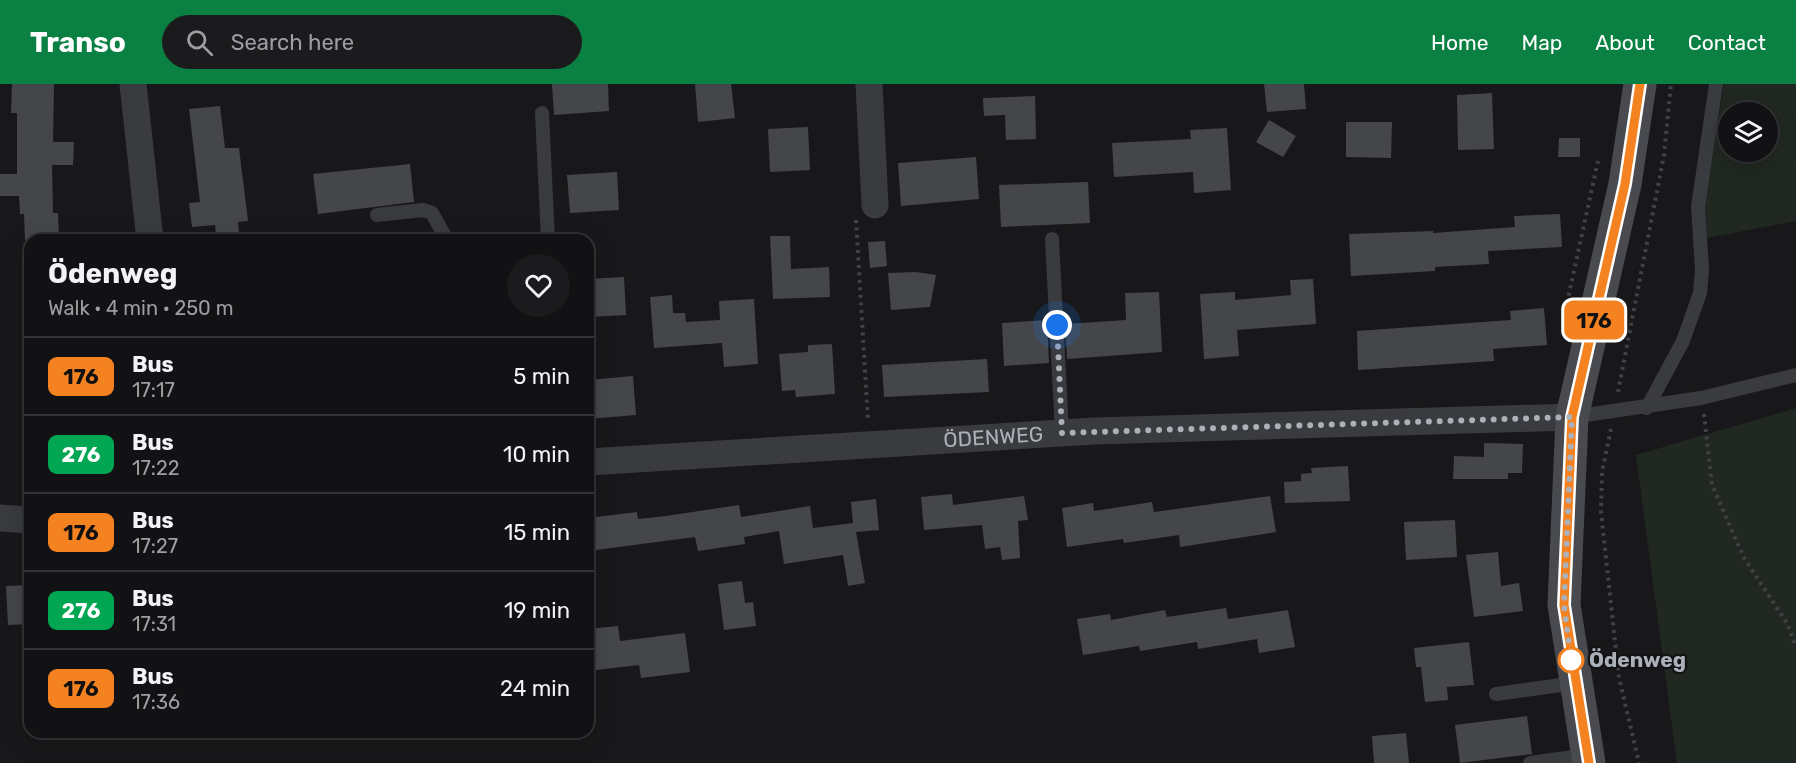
<!DOCTYPE html>
<meta charset="utf-8">
<style>
:root{--surface:#121214;--page:#1b1b1d;--text:#f1f3f6;--muted:#9c9ea0;--line:#313234;--accent:#0b8043}
body{margin:0;font-family:Rubik,sans-serif;background:var(--page);color:var(--text);height:100vh;display:flex;flex-direction:column;font-size:22px;white-space:nowrap}
*{box-sizing:border-box;margin:0}
p{font-size:20px;color:var(--muted)}
.icon{flex:none;width:33px;height:33px;fill:none;stroke:currentColor;stroke-width:2;stroke-linecap:round;stroke-linejoin:round}
.map{position:relative;flex:1;overflow:hidden}
.details{position:absolute;left:24px;top:150px;width:570px;height:504px;display:flex;flex-direction:column;background:var(--surface);border-radius:18px;box-shadow:0 6px 24px #0002,0 0 0 2px var(--line)}
.details>*{flex:none}
.badge{padding:0 12px;border-radius:9px;font-size:21px;line-height:39px}
.tools{position:absolute;left:1718px;top:18px;display:grid;gap:12px}
.tools a{display:grid;place-items:center;width:60px;height:60px;border-radius:50%;background:var(--surface);box-shadow:0 6px 24px #0002,0 0 0 2px var(--line);font-size:30px}
.you{position:absolute;width:30px;height:30px;margin:-15px;border:4px solid #fff;border-radius:50%;background:#1a73e8;box-shadow:0 0 0 9px #1a73e833}
.map>.badge{position:absolute;translate:-50% -50%;box-shadow:0 0 0 3px #fff}
.round{display:grid;place-items:center;flex:none;width:63px;height:63px;border-radius:32px;background:var(--page)}
.summary{display:flex;align-items:center;justify-content:space-between;height:102px;padding:0 24px}
h1{font-size:28px;font-weight:700;line-height:45px}
ul{padding:0;list-style:none}
li{display:flex;align-items:center;gap:18px;height:78px;padding:0 24px;border-top:2px solid var(--line)}
li div{flex:1}
li b{display:block;font-size:22px}
li em{font-style:normal}
li .badge{min-width:66px;font-weight:700;text-align:center}
header{display:flex;align-items:center;gap:36px;box-sizing:border-box;height:84px;padding:0 30px;background:var(--accent);color:#fff}
header strong{font-size:28px}
nav{display:flex;gap:33px;margin-inline-start:auto;font-size:21px}
.search{width:420px;height:54px;background:var(--page);display:flex;align-items:center;gap:15px;box-sizing:border-box;padding:0 21px;border-radius:33px;color:var(--muted);font-size:22px}
.map>svg:first-child{display:block}
.green{fill:#202821;fill-rule:evenodd}
.building{fill:#45464a}
.lines{fill:none;stroke-linecap:round;stroke-linejoin:round}
.path{stroke:#404246;stroke-width:4;stroke-dasharray:3 4.5;stroke-linecap:butt}
.service{stroke:#3a3b3f;stroke-width:14}
.minor{stroke:#3a3b3f;stroke-width:27}
.secondary{stroke:#484a4f;stroke-width:33}
.line-casing{stroke:#fff;stroke-width:14}
.line{stroke:#f58220;stroke-width:9}
.walk{stroke:#abb0b9;stroke-width:6;stroke-dasharray:0 10.8}
.stop-dot{fill:#fff;stroke:#f58220;stroke-width:3}
.labels{text-anchor:middle;stroke-width:4.5;stroke-linejoin:round;paint-order:stroke}
.street-label{font-size:21px;fill:#abb0b9;stroke:#131315}
.stop-label{font-size:21px;font-weight:bold;fill:#abb0b9;stroke:#131315;text-anchor:start}
</style>
<header>
<strong>Transo</strong>
<div class="search"><svg class="icon" aria-label="search" viewBox="0 0 24 24"><circle cx="10" cy="10" r="6"/><path d="M15 15l6 6"/></svg>Search here</div>
<nav><a>Home</a><a>Map</a><a>About</a><a>Contact</a></nav>
</header>
<div class="map">
<svg width="1796" height="679" viewBox="0 0 1796 679">
<rect width="100%" height="100%" fill="#18181a"/>
<g class="green">
<path d="M 1724,0 L 1796,0 L 1796,137 L 1707,154 L 1705,118 ZM 1728,28 L 1767,28 L 1767,68 L 1728,68 Z"/>
<path d="M 1796,324 L 1796,679 L 1677,679 L 1636,371 Z"/>
</g>
<g class="building">
<path d="M 12,0 L 54,0 L 53,58 L 74,58 L 73,81 L 52,81 L 53,129 L 58,129 L 59,156 L 25,156 L 24,130 L 20,130 L 19,112 L 0,112 L 0,90 L 17,90 L 17,29 L 11,29 Z"/>
<path d="M 552,0 L 608,0 L 609,27 L 554,31 Z"/>
<path d="M 695,0 L 731,0 L 735,34 L 698,38 Z"/>
<path d="M 1264,0 L 1304,0 L 1306,25 L 1267,28 Z"/>
<path d="M 1492,9 L 1494,65 L 1458,66 L 1457,11 Z"/>
<path d="M 1035,12 L 1036,55 L 1006,56 L 1005,31 L 984,32 L 983,14 Z"/>
<path d="M 220,22 L 225,64 L 239,64 L 248,137 L 238,138 L 239,149 L 216,151 L 215,141 L 192,143 L 189,119 L 200,118 L 189,25 Z"/>
<path d="M 1269,36 L 1296,52 L 1283,73 L 1256,58 Z"/>
<path d="M 1346,38 L 1392,38 L 1391,74 L 1346,73 Z"/>
<path d="M 808,43 L 810,86 L 770,88 L 768,45 Z"/>
<path d="M 1227,44 L 1231,106 L 1194,109 L 1193,88 L 1114,93 L 1112,59 L 1191,55 L 1190,46 Z"/>
<path d="M 1559,54 L 1580,54 L 1580,73 L 1558,73 Z"/>
<path d="M 976,73 L 979,115 L 901,122 L 898,79 Z"/>
<path d="M 410,80 L 414,118 L 318,130 L 313,90 Z"/>
<path d="M 617,88 L 619,126 L 570,129 L 567,91 Z"/>
<path d="M 1088,98 L 1090,139 L 1001,143 L 999,101 Z"/>
<path d="M 1560,130 L 1562,163 L 1488,167 L 1489,180 L 1435,183 L 1435,187 L 1351,192 L 1349,150 L 1433,147 L 1433,149 L 1515,143 L 1514,132 Z"/>
<path d="M 770,152 L 790,152 L 791,185 L 829,183 L 830,213 L 773,215 Z"/>
<path d="M 885,157 L 887,182 L 870,184 L 868,158 Z"/>
<path d="M 916,188 L 936,191 L 930,223 L 891,226 L 888,189 Z"/>
<path d="M 624,193 L 626,231 L 588,233 L 588,195 Z"/>
<path d="M 1313,195 L 1316,240 L 1237,246 L 1239,272 L 1204,275 L 1200,210 L 1235,208 L 1235,216 L 1291,211 L 1290,196 Z"/>
<path d="M 1159,208 L 1162,268 L 1067,275 L 1065,240 L 1126,236 L 1125,209 Z"/>
<path d="M 672,211 L 673,229 L 685,229 L 686,238 L 720,236 L 719,217 L 754,215 L 758,280 L 724,283 L 722,259 L 654,264 L 650,213 Z"/>
<path d="M 1544,224 L 1547,261 L 1493,265 L 1494,277 L 1358,286 L 1357,247 L 1511,236 L 1510,227 Z"/>
<path d="M 1047,236 L 1049,279 L 1004,282 L 1002,239 Z"/>
<path d="M 832,260 L 835,310 L 796,313 L 795,306 L 782,307 L 779,270 L 808,268 L 808,261 Z"/>
<path d="M 987,275 L 989,308 L 884,313 L 882,281 Z"/>
<path d="M 633,292 L 636,331 L 588,335 L 588,296 Z"/>
<path d="M 1484,359 L 1523,360 L 1522,389 L 1508,389 L 1508,395 L 1453,395 L 1454,372 L 1484,373 Z"/>
<path d="M 1348,382 L 1350,417 L 1285,419 L 1284,398 L 1301,397 L 1301,390 L 1312,389 L 1311,384 Z"/>
<path d="M 952,410 L 953,421 L 1024,412 L 1028,436 L 1018,437 L 1020,474 L 1002,476 L 1000,463 L 985,465 L 982,441 L 924,446 L 921,413 Z"/>
<path d="M 1270,412 L 1276,448 L 1180,463 L 1179,451 L 1124,459 L 1123,455 L 1067,463 L 1062,424 L 1093,419 L 1094,427 L 1152,418 L 1154,428 Z"/>
<path d="M 876,415 L 879,446 L 856,448 L 865,499 L 848,502 L 843,471 L 784,480 L 779,447 L 744,453 L 745,460 L 698,467 L 695,453 L 588,467 L 588,434 L 637,428 L 638,435 L 666,432 L 739,421 L 741,433 L 810,422 L 813,444 L 853,439 L 851,418 Z"/>
<path d="M 1455,436 L 1457,473 L 1406,476 L 1404,438 Z"/>
<path d="M 1498,468 L 1501,502 L 1519,499 L 1523,527 L 1474,533 L 1466,471 Z"/>
<path d="M 742,497 L 745,519 L 753,518 L 756,542 L 724,546 L 718,500 Z"/>
<path d="M 30,501 L 30,540 L 8,541 L 6,502 Z"/>
<path d="M 1226,524 L 1228,535 L 1288,526 L 1295,563 L 1259,569 L 1257,555 L 1198,565 L 1197,558 L 1140,567 L 1139,562 L 1083,571 L 1077,535 L 1110,530 L 1111,536 L 1165,526 L 1167,533 Z"/>
<path d="M 618,542 L 620,557 L 685,549 L 690,588 L 641,594 L 639,581 L 588,587 L 588,545 Z"/>
<path d="M 1469,558 L 1474,601 L 1447,603 L 1448,616 L 1425,618 L 1421,583 L 1416,583 L 1414,564 Z"/>
<path d="M 1527,632 L 1532,670 L 1460,679 L 1455,641 Z"/>
<path d="M 1406,649 L 1409,679 L 1374,679 L 1372,652 Z"/>
</g>
<g class="lines">
<g class="path">
<path d="M 856,136 L 868,337"/>
<path d="M 1567,219 L 1598,77"/>
<path d="M 1618,308 L 1664,71 L 1671,0"/>
<path d="M 1704,330 L 1712,401 L 1744,474 L 1787,539 L 1796,563"/>
<path d="M 1611,345 L 1602,388 L 1601,428 L 1619,594 L 1639,679"/>
</g>
<g class="service">
<path d="M 542,29 L 548,156"/>
<path d="M 377,131 L 423,126 L 432,129 L 447,156"/>
<path d="M 1052,155 L 1062,349"/>
<path d="M 1647,324 L 1683,257 L 1700,209 L 1702,186 L 1698,123 L 1716,0"/>
<path d="M 1572,333 L 1701,314 L 1796,291"/>
<path d="M 1496,610 L 1575,599"/>
<path d="M 1530,679 L 1588,671"/>
</g>
<g class="minor">
<path d="M 133,0 L 150,156"/>
<path d="M 869,0 L 875,121"/>
<path id="s1" d="M 588,378 L 1095,347 L 1572,333"/>
<path d="M 0,434 L 30,436"/>
</g>
<path class="secondary" d="M 1589,679 L 1564,521 L 1572,333 L 1625,100 L 1640,0"/>
</g>
<g class="lines">
<g class="line-casing">
<path id="line" d="M 1589,679 L 1564,521 L 1572,333 L 1625,100 L 1640,0"/>
</g>
<use href="#line" class="line"/>
<path class="walk" d="M 1057,241 L 1062,349 L 1572,333 L 1564,521 L 1571,576"/>
</g>
<circle class="stop-dot" cx="1571" cy="576" r="12"/>
<g class="labels">
<g class="street-label">
<text dy="7" stroke="none"><textPath href="#s1" startOffset="406">ÖDENWEG</textPath></text>
</g>
<g class="stop-label">
<text x="1589" y="583">Ödenweg</text>
</g>
</g>
</svg>
<div class="tools">
<a><svg class="icon" aria-label="layers" viewBox="0 0 24 24"><path d="M12 4l9 5-9 5-9-5zM3 14l9 5 9-5"/></svg></a>
</div>
<div class="you" style="left:1057px;top:241px"></div>
<b class="badge" style="left:1594px;top:236px;background:#f58220;color:#111">176</b>
<section class="details">
<div class="summary"><div><h1>Ödenweg</h1><p>Walk · 4 min · 250 m</p></div><a class="round"><svg class="icon" aria-label="heart" viewBox="0 0 24 24"><path d="M12 20l-8-8c-3-5 5-10 8-4 3-6 11-1 8 4z"/></svg></a></div>
<ul>
<li><span class="badge" style="background:#f58220;color:#111">176</span><div><b>Bus</b><p>17:17</p></div><em>5 min</em></li>
<li><span class="badge" style="background:#00a651;color:#fff">276</span><div><b>Bus</b><p>17:22</p></div><em>10 min</em></li>
<li><span class="badge" style="background:#f58220;color:#111">176</span><div><b>Bus</b><p>17:27</p></div><em>15 min</em></li>
<li><span class="badge" style="background:#00a651;color:#fff">276</span><div><b>Bus</b><p>17:31</p></div><em>19 min</em></li>
<li><span class="badge" style="background:#f58220;color:#111">176</span><div><b>Bus</b><p>17:36</p></div><em>24 min</em></li>
</ul>
</section>
</div>
